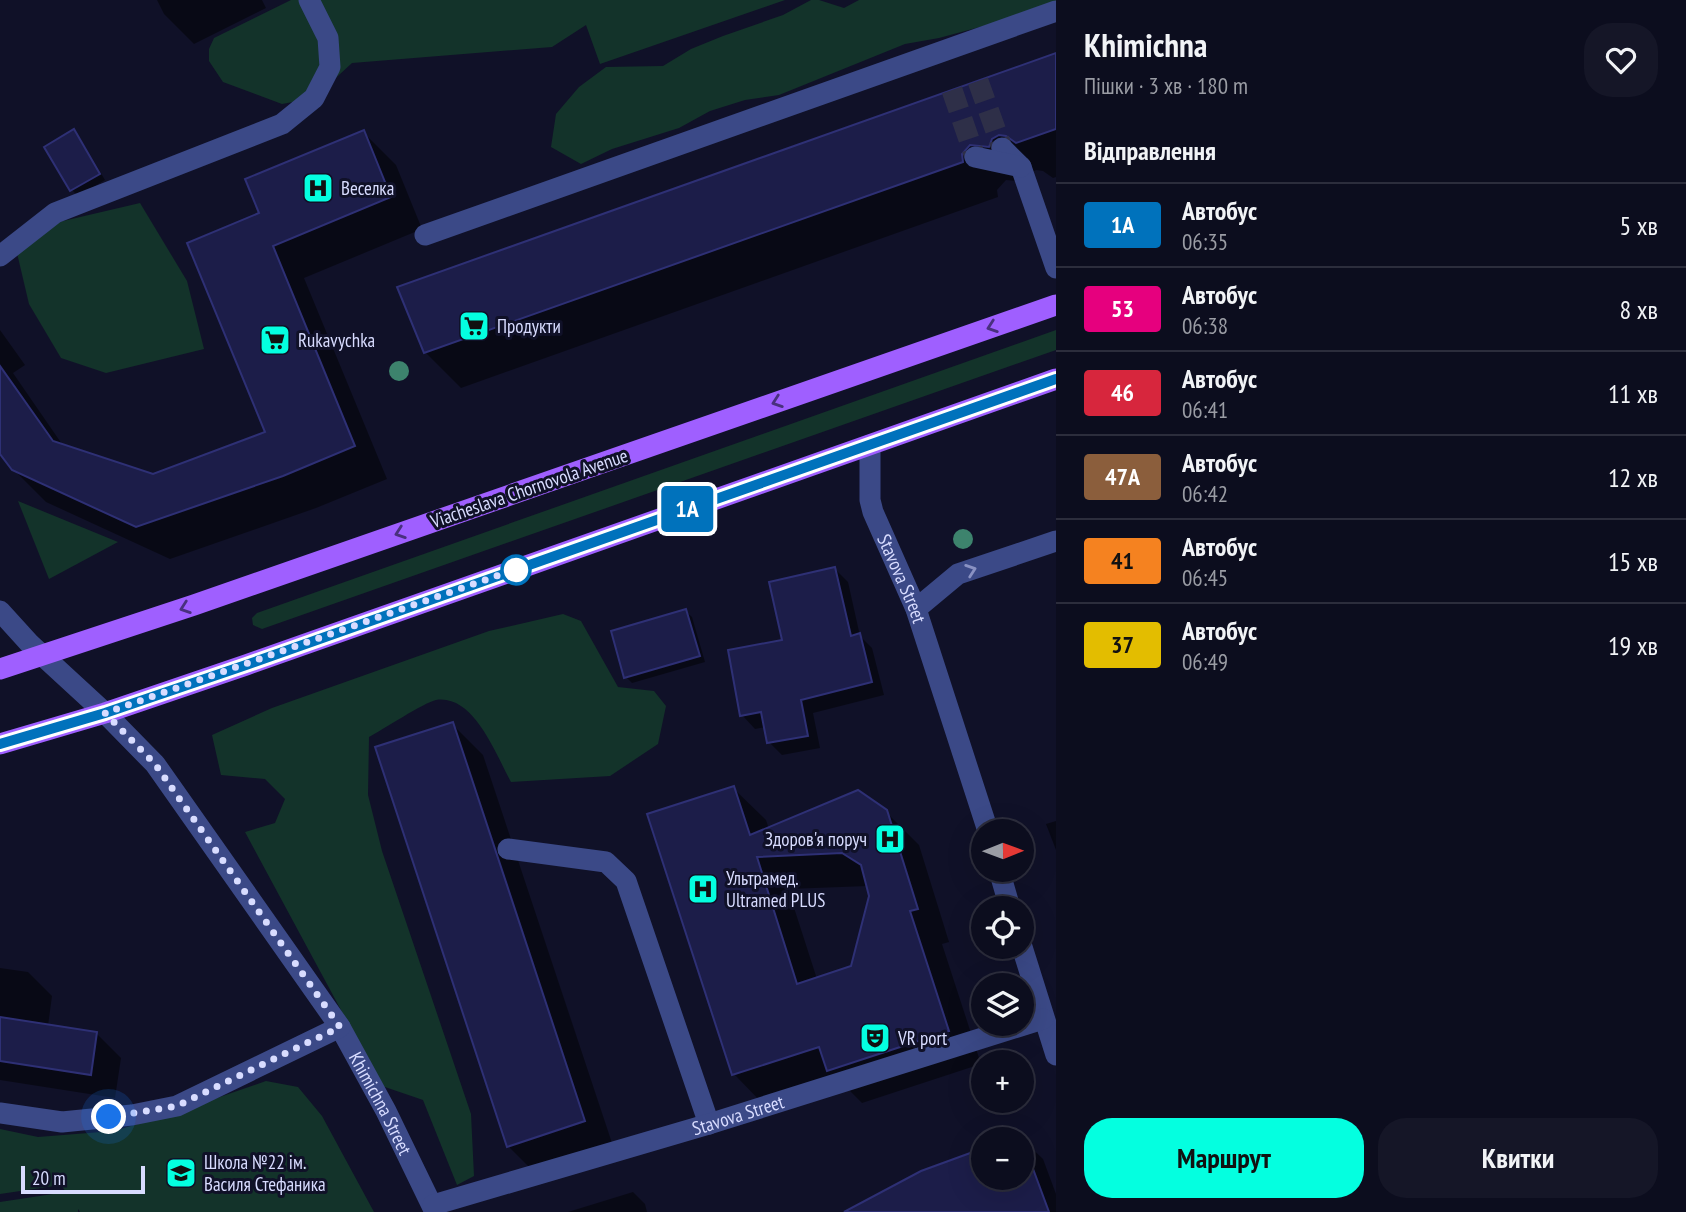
<!DOCTYPE html>
<html lang="uk">
<meta charset="utf-8">
<style>
:root{--surface:#0c0d1e;--page:#151627;--text:#f1f3f6;--muted:#9a9ca4;--line:#2c2d3c;--accent:#04ffe0}
body{margin:0;font-family:"PT Sans Narrow",sans-serif;background:var(--page);color:var(--text);height:100vh;display:flex;flex-direction:column;font-size:26px;white-space:nowrap}
*{box-sizing:border-box;margin:0}
p{font-size:23px;color:var(--muted)}
.icon{flex:none;width:38px;height:38px;fill:none;stroke:currentColor;stroke-width:2;stroke-linecap:round;stroke-linejoin:round}
.map{position:relative;flex:1;overflow:hidden}
.panel{display:flex;flex-direction:column;background:var(--surface);width:630px}
.panel>*{flex:none}
.badge{padding:0 14px;border-radius:5px;font-size:24px;line-height:46px}
.needle{width:46px;rotate:89deg}
.buttons{position:absolute;left:971px;top:819px;display:grid;gap:14px}
.buttons a{display:grid;place-items:center;width:63px;height:63px;border-radius:50%;background:var(--surface);box-shadow:0 7px 28px #0002,0 0 0 2px var(--line);font-size:35px}
.scale{position:absolute;left:21px;bottom:18px;width:124px;box-sizing:border-box;padding-left:7px;border:4px solid #d8dcff;border-top:0;font-size:19px;line-height:24px;white-space:nowrap;color:#d8dcff;-webkit-text-stroke:5px #101128;paint-order:stroke}
.you{position:absolute;width:35px;height:35px;margin:-18px;border:5px solid #fff;border-radius:50%;background:#1a73e8;box-shadow:0 0 0 10px #1a73e833}
.map>.badge{position:absolute;translate:-50% -50%;box-shadow:0 0 0 4px #fff}
h2{padding:0 28px;font-size:26px;line-height:63px}
.round{display:grid;place-items:center;flex:none;width:74px;height:74px;border-radius:28px;background:var(--page)}
.headline{display:flex;align-items:center;justify-content:space-between;height:119px;padding:0 28px}
h1{font-size:33px;font-weight:700;line-height:52px}
.action{display:flex;gap:14px;margin-top:auto;padding:14px 28px}
.action a{flex:1;height:80px;border-radius:28px;background:var(--accent);color:#111;font-size:28px;font-weight:700;line-height:80px;text-align:center}
.action a+a{background:var(--page);color:var(--text)}
ul{padding:0;list-style:none}
li{display:flex;align-items:center;gap:21px;height:84px;padding:0 28px;border-top:2px solid var(--line)}
li div{flex:1}
li b{display:block;font-size:26px}
li em{font-style:normal}
li .badge{min-width:77px;font-weight:700;text-align:center}
main{display:flex;flex:1;min-height:0}
.map>svg:first-child{display:block}
.green{fill:#13332a}
.shadow{fill:#0007;fill-rule:evenodd}
.building{fill:#1c1d49;stroke:#2e3075;stroke-width:2;fill-rule:evenodd}
.lines{fill:none;stroke-linecap:round;stroke-linejoin:round}
.minor-tunnel{stroke:#2e2f48;stroke-width:21;stroke-dasharray:21 10;stroke-linecap:butt}
.minor{stroke:#3b4987;stroke-width:21}
.major{stroke:#9f5fff;stroke-width:21}
.tree{fill:#3d836d}
.oneway{stroke:#49307e}
.oneway2{stroke:#8a92c3}
.line-casing{stroke:#fff;stroke-width:16}
.line{stroke:#0072bc;stroke-width:10}
.walk{stroke:#d8dcff;stroke-width:7;stroke-dasharray:0 12.6}
.stop-dot{fill:#fff;stroke:#0072bc;stroke-width:3.5}
.labels{text-anchor:middle;stroke-width:6;stroke-linejoin:round;paint-order:stroke}
.poi-label{font-size:19px;fill:#d8dcff;stroke:#101128;text-anchor:start}
.street-label{font-size:19px;fill:#d8dcff;stroke:#101128}
</style>
<main>
<div class="map">
<svg width="1056" height="1212" viewBox="0 0 1056 1212">
<rect width="100%" height="100%" fill="#101128"/>
<g class="green">
<path d="M 291,0 L 785,0 L 600,64 L 586,25 L 552,47 L 352,63 L 314,98 L 282,104 L 223,82 L 209,61 L 209,49 L 214,38 Z"/>
<path d="M 811,0 L 819,0 L 844,8 L 859,0 L 1056,0 L 1056,3 L 1043,10 L 939,38 L 905,44 L 779,95 L 745,100 L 710,111 L 679,128 L 612,149 L 581,164 L 551,147 L 556,114 L 579,87 L 606,67 L 663,66 L 691,49 L 723,36 L 783,15 Z"/>
<path d="M 140,203 L 187,281 L 204,349 L 106,373 L 61,358 L 29,304 L 17,253 L 29,229 Z"/>
<path d="M 1056,330 L 1056,350 L 262,629 L 253,625 L 252,618 L 257,613 Z"/>
<path d="M 18,501 L 118,542 L 49,579 Z"/>
<path d="M 563,614 L 581,621 L 618,687 L 654,691 L 666,706 L 658,744 L 610,776 L 511,782 C 496,755 474,694 436,700 C 425,702 382,730 369,737 L 368,795 L 382,851 L 471,1114 L 474,1176 L 457,1185 L 423,1100 L 382,1086 L 245,832 L 275,823 L 285,799 L 265,779 L 221,775 L 212,735 L 272,708 L 489,631 Z"/>
<path d="M 266,1081 L 298,1087 L 322,1116 L 374,1212 L 80,1212 L 78,1209 L 78,1212 L 0,1212 L 0,1202 L 66,1192 L 61,1185 L 0,1194 L 0,1129 L 38,1137 L 114,1131 L 162,1117 Z"/>
</g>
<g class="shadow">
<path d="M 157,0 L 262,0 L 266,8 L 194,44 L 164,14 Z"/>
<path d="M 1056,55 L 1056,177 L 1053,178 L 1043,171 L 1036,170 L 1028,175 L 1025,182 L 1006,180 L 997,190 L 998,197 L 461,388 L 425,352 Z"/>
<path d="M 74,131 L 80,138 L 105,180 L 78,196 L 72,190 L 46,147 Z"/>
<path d="M 363,132 L 396,165 L 422,229 L 304,278 L 387,479 L 316,508 L 170,559 L 46,502 L 13,469 L 0,451 L 0,330 L 25,365 L 13,373 L 64,447 L 153,475 L 268,433 L 261,214 Z"/>
<path d="M 835,569 L 848,582 L 860,636 L 872,648 L 884,695 L 813,713 L 820,748 L 782,755 L 769,742 L 766,727 L 755,729 L 742,715 L 784,641 Z"/>
<path d="M 685,611 L 692,617 L 705,662 L 632,683 L 626,677 Z"/>
<path d="M 452,724 L 483,755 L 615,1152 L 539,1177 L 508,1146 Z"/>
<path d="M 733,788 L 766,820 L 769,829 L 886,812 L 919,845 L 949,942 L 942,944 L 981,1064 L 862,1103 L 841,1082 L 766,1107 L 734,1074 ZM 868,886 L 871,896 L 853,968 L 817,979 L 788,889 Z"/>
<path d="M 1056,821 L 1056,850 L 1046,824 Z"/>
<path d="M 0,968 L 28,972 L 52,996 L 48,1026 L 97,1034 L 121,1058 L 115,1098 L 0,1080 Z"/>
<path d="M 1019,1136 L 1043,1159 L 1056,1194 L 1056,1212 L 877,1212 L 984,1178 L 1022,1178 L 1022,1139 L 1010,1139 Z"/>
<path d="M 633,1192 L 645,1204 L 647,1212 L 568,1212 Z"/>
</g>
<g class="building">
<path d="M 1056,53 L 1056,129 L 1016,143 L 1006,136 L 999,135 L 992,139 L 989,147 L 970,145 L 962,154 L 963,162 L 424,353 L 397,287 Z"/>
<path d="M 74,129 L 100,174 L 70,191 L 44,147 Z"/>
<path d="M 364,130 L 391,197 L 273,246 L 355,446 L 283,476 L 136,527 L 12,470 L 0,454 L 0,366 L 53,441 L 153,474 L 265,432 L 187,243 L 259,213 L 245,179 Z"/>
<path d="M 835,567 L 851,636 L 860,633 L 872,682 L 801,700 L 808,736 L 767,743 L 761,712 L 740,716 L 728,650 L 782,640 L 769,582 Z"/>
<path d="M 686,609 L 700,656 L 624,678 L 611,631 Z"/>
<path d="M 453,722 L 585,1121 L 507,1147 L 375,747 Z"/>
<path d="M 734,786 L 750,835 L 858,790 L 887,810 L 918,909 L 910,911 L 949,1031 L 827,1071 L 819,1047 L 732,1075 L 647,814 ZM 842,853 L 861,865 L 869,896 L 851,966 L 797,984 L 757,857 Z"/>
<path d="M 0,1017 L 97,1032 L 91,1075 L 0,1061 Z"/>
<path d="M 1022,1139 L 1049,1212 L 844,1212 L 921,1171 L 984,1148 L 984,1178 L 1022,1178 Z"/>
</g>
<g class="lines">
<g class="minor-tunnel">
<path d="M 978,81 L 1002,148"/>
<path d="M 952,90 L 975,157"/>
</g>
<g class="minor">
<path d="M 1002,148 L 1021,167 L 1056,268"/>
<path d="M 975,157 L 1021,167"/>
<path d="M 425,235 L 1056,11"/>
<path d="M 0,256 L 55,213 L 282,124 L 314,98 L 330,67 L 328,38 L 309,0"/>
<path id="s1" d="M 870,445 L 870,500 L 873,512 L 916,609 L 988,831"/>
<path d="M 916,609 L 958,574 L 1056,541"/>
<path id="s2" d="M 0,611 L 30,644 L 105,713 L 155,764 L 340,1027 L 386,1111 L 435,1212"/>
<path d="M 508,849 L 606,862 L 626,881 L 709,1124"/>
<path d="M 999,870 L 1010,908"/>
<path d="M 1022,947 L 1056,1055"/>
<path d="M 0,1113 L 62,1122 L 132,1115 L 177,1106 L 340,1027"/>
<path id="s3" d="M 433,1205 L 709,1124 L 1043,1019"/>
</g>
<g class="major">
<path d="M 0,669 L 194,605 L 1056,305"/>
<path d="M 0,744 L 105,713 L 246,665 L 1056,379"/>
</g>
</g>
<g class="tree">
<circle cx="399" cy="371" r="10"/>
<circle cx="963" cy="539" r="10"/>
</g>
<defs><path id="oneway-chevron" d="M-2-3.5L2.5 0L-2 3.5" fill="none" stroke-width="1.6" stroke-linecap="round" stroke-linejoin="round" transform="scale(1.75)"/></defs>
<g class="oneway">
<use href="#oneway-chevron" transform="translate(992 327) rotate(161)"/>
<use href="#oneway-chevron" transform="translate(777 402) rotate(161)"/>
<use href="#oneway-chevron" transform="translate(400 533) rotate(161)"/>
<use href="#oneway-chevron" transform="translate(185 608) rotate(161)"/>
</g>
<use class="oneway2" href="#oneway-chevron" transform="translate(971 570) rotate(-19)"/>
<g class="lines">
<g class="line-casing">
<path id="line" d="M 0,744 L 105,713 L 246,665 L 1056,379"/>
</g>
<use href="#line" class="line"/>
<path class="walk" d="M 109,1117 L 177,1106 L 340,1027 L 155,764 L 105,713 L 522,567 L 516,570"/>
</g>
<defs>
<g id="hospital-square" transform="scale(1.575)"><rect x="-9" y="-9" width="18" height="18" rx="4" fill="#04ffe0" stroke="#101128"/><path d="M-5-5h3v3.5h4V-5h3V5h-3V1.5h-4V5h-3Z" fill="#111"/></g>
<g id="supermarket-square" transform="scale(1.575)"><rect x="-9" y="-9" width="18" height="18" rx="4" fill="#04ffe0" stroke="#101128"/><path d="M-6-5.5h2.5l.6 2H6L4.5 2H-2.5L-4.4-4H-6ZM-1.5 3.2a1.3 1.3 0 1 0 .1 0ZM3 3.2a1.3 1.3 0 1 0 .1 0Z" fill="#111"/></g>
<g id="theatre-square" transform="scale(1.575)"><rect x="-9" y="-9" width="18" height="18" rx="4" fill="#04ffe0" stroke="#101128"/><path d="M-5-5.5Q0-4 5-5.5V0Q5 5 0 6Q-5 5-5 0ZM-3.3-2.5H-1v1.5H-3.3ZM1-2.5H3.3v1.5H1ZM-2.8 1Q0 5.5 2.8 1Z" fill="#111"/></g>
<g id="school-square" transform="scale(1.575)"><rect x="-9" y="-9" width="18" height="18" rx="4" fill="#04ffe0" stroke="#101128"/><path d="M0-5L7-2L0 1L-7-2ZM-4 1L0 2.5L4 1V4Q0 6-4 4Z" fill="#111"/></g>
</defs>
<g fill-rule="evenodd">
<use href="#hospital-square" x="318" y="188"/>
<use href="#supermarket-square" x="474" y="326"/>
<use href="#supermarket-square" x="275" y="340"/>
<use href="#hospital-square" x="890" y="839"/>
<use href="#hospital-square" x="703" y="889"/>
<use href="#theatre-square" x="875" y="1038"/>
<use href="#school-square" x="181" y="1173"/>
</g>
<circle class="stop-dot" cx="516" cy="570" r="14"/>
<g class="labels">
<g class="poi-label">
<text x="341" y="195">Веселка</text>
<text x="497" y="333">Продукти</text>
<text x="298" y="347">Rukavychka</text>
<text x="867" y="846" text-anchor="end">Здоров'я поруч</text>
<text x="726" y="885">Ультрамед.<tspan x="726" dy="22">Ultramed PLUS</tspan></text>
<text x="898" y="1045">VR port</text>
<text x="204" y="1169">Школа №22 ім.<tspan x="204" dy="22">Василя Стефаника</tspan></text>
</g>
<g class="street-label">
<text transform="translate(529 488) rotate(-19)" y="7">Viacheslava Chornovola Avenue</text>
<text dy="7" stroke="none"><textPath href="#s1" startOffset="140">Stavova Street</textPath></text>
<text dy="7" stroke="none"><textPath href="#s2" startOffset="626">Khimichna Street</textPath></text>
<text dy="7" stroke="none"><textPath href="#s3" startOffset="318">Stavova Street</textPath></text>
</g>
</g>
</svg>
<div class="buttons">
<a><svg class="needle" viewBox="-14 -14 28 28"><path d="M0-13l5 13h-10z" fill="#e53935"/><path d="M0 13l5-13h-10z" fill="#9a9ca4"/></svg></a>
<a><svg class="icon" aria-label="locate" viewBox="0 0 24 24"><circle cx="12" cy="12" r="6"/><path d="M12 2v4M12 18v4M2 12h4M18 12h4"/></svg></a>
<a><svg class="icon" aria-label="layers" viewBox="0 0 24 24"><path d="M12 4l9 5-9 5-9-5zM3 14l9 5 9-5"/></svg></a>
<a>+</a>
<a>−</a>
</div>
<div class="scale">20 m</div>
<div class="you" style="left:109px;top:1117px"></div>
<b class="badge" style="left:687px;top:509px;background:#0072bc;color:#fff">1А</b>
</div>
<section class="panel">
<div class="headline"><div><h1>Khimichna</h1><p>Пішки · 3 хв · 180 m</p></div><a class="round"><svg class="icon" aria-label="heart" viewBox="0 0 24 24"><path d="M12 20l-8-8c-3-5 5-10 8-4 3-6 11-1 8 4z"/></svg></a></div>
<h2>Відправлення</h2>
<ul>
<li><span class="badge" style="background:#0072bc;color:#fff">1А</span><div><b>Автобус</b><p>06:35</p></div><em>5 хв</em></li>
<li><span class="badge" style="background:#e6007e;color:#fff">53</span><div><b>Автобус</b><p>06:38</p></div><em>8 хв</em></li>
<li><span class="badge" style="background:#d7263d;color:#fff">46</span><div><b>Автобус</b><p>06:41</p></div><em>11 хв</em></li>
<li><span class="badge" style="background:#8b5e3c;color:#fff">47А</span><div><b>Автобус</b><p>06:42</p></div><em>12 хв</em></li>
<li><span class="badge" style="background:#f58220;color:#111">41</span><div><b>Автобус</b><p>06:45</p></div><em>15 хв</em></li>
<li><span class="badge" style="background:#e3bd00;color:#111">37</span><div><b>Автобус</b><p>06:49</p></div><em>19 хв</em></li>
</ul>
<div class="action"><a>Маршрут</a><a>Квитки</a></div>
</section>
</main>
